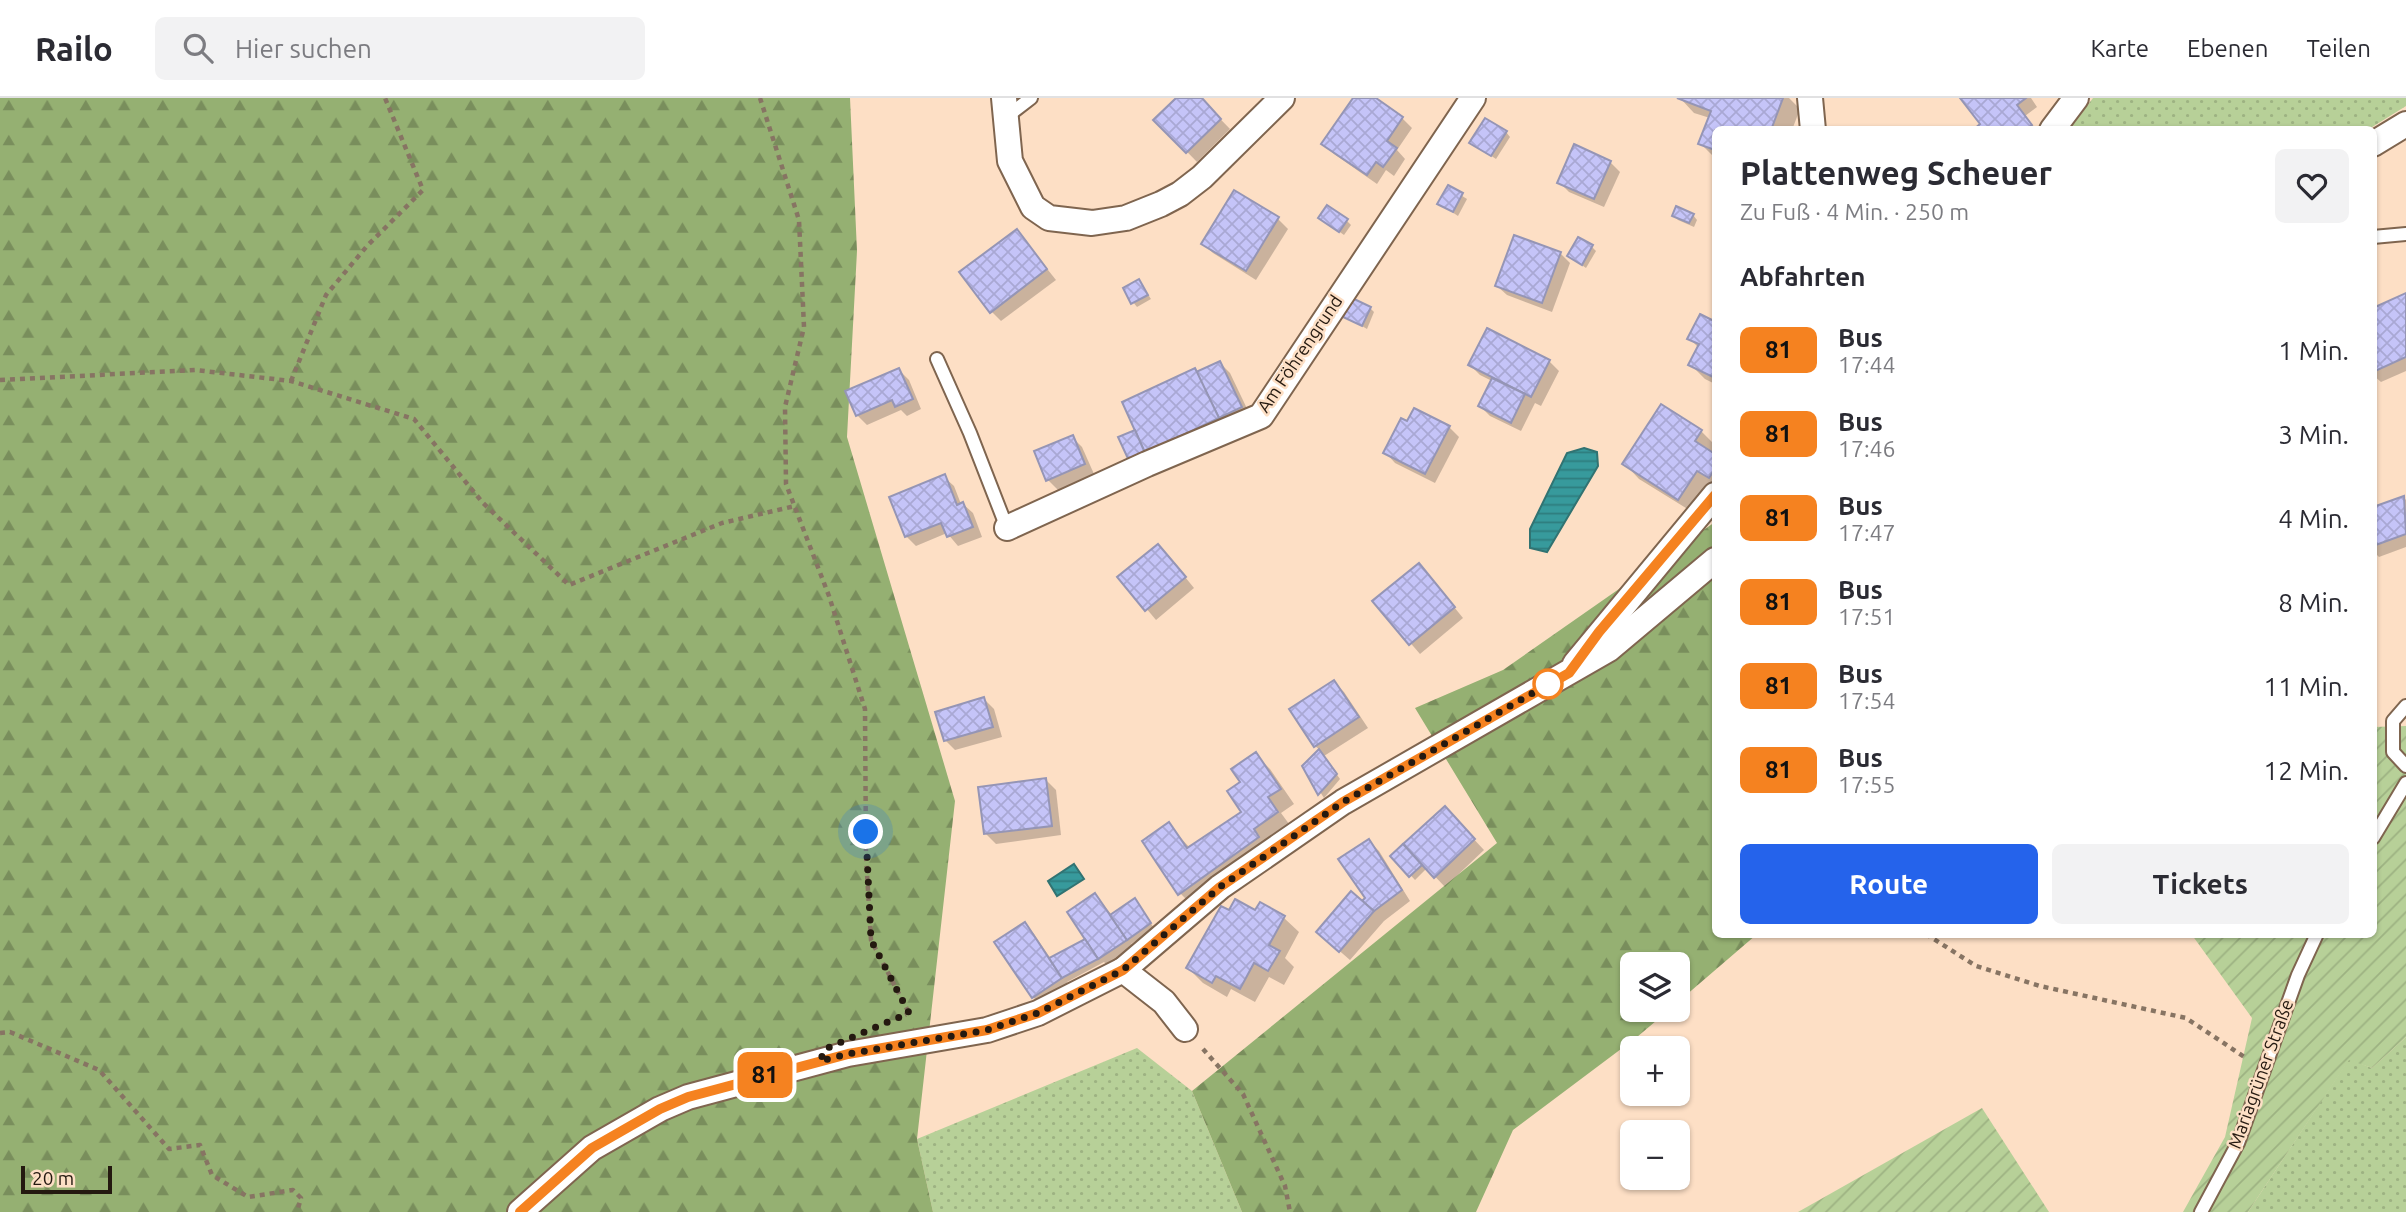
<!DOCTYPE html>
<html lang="de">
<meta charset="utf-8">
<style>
:root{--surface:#fff;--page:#f2f2f3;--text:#2b2b33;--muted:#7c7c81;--line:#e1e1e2;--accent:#2563eb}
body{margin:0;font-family:Ubuntu,sans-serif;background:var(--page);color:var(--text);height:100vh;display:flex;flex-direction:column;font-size:26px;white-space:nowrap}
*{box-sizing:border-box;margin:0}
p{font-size:23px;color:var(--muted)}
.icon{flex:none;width:38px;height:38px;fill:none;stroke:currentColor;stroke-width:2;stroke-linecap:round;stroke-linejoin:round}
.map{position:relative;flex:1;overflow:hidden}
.sheet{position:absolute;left:1712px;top:28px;width:665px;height:812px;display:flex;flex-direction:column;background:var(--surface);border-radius:10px;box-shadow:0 2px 5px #0004}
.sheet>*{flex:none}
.badge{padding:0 14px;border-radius:10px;font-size:24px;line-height:46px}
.tools{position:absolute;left:1620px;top:854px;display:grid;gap:14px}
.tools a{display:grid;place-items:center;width:70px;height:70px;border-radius:10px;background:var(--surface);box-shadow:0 2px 5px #0004;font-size:35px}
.scale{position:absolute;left:21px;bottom:18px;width:91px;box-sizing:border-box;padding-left:7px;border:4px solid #241910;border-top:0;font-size:19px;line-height:24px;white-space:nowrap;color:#241910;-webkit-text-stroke:5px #fddfc5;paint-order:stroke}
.you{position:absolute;width:35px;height:35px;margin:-18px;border:5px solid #fff;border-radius:50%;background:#1a73e8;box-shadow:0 0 0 10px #1a73e833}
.map>.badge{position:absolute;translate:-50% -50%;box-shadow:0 0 0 4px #fff}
h2{padding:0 28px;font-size:26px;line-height:63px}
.round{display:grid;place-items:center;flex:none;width:74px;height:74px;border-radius:10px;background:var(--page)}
.head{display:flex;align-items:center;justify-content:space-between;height:119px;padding:0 28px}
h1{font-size:33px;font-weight:600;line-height:52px}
.cta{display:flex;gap:14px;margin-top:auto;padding:14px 28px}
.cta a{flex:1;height:80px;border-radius:10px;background:var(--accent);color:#fff;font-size:28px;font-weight:600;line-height:80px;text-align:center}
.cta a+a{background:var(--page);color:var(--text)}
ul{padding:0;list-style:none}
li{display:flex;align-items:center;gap:21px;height:84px;padding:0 28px}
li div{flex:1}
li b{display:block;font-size:26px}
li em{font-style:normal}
li .badge{min-width:77px;font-weight:700;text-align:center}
header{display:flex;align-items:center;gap:42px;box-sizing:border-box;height:98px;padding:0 35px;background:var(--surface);border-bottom:2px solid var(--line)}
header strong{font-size:33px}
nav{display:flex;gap:38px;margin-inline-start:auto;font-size:24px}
.search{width:490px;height:63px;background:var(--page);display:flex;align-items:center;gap:18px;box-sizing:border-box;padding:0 24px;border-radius:10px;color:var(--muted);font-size:26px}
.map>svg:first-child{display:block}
.grass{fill:url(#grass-dots)}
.forest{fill:url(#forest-firs)}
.garden{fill:url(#garden-furrows)}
.water{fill:url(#water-rules);stroke:#317372;stroke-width:2}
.shadow{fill:#0003}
.building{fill:url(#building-cross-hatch);stroke:#9595b5;stroke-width:2}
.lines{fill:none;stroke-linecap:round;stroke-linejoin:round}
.service-casing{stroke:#7f654f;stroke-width:16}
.minor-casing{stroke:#7f654f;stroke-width:28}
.path{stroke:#877463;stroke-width:4.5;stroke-dasharray:5 5;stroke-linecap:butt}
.service{stroke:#fff;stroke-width:12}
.minor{stroke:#fff;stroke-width:24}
.line-casing{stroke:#fff;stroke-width:16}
.line{stroke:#f58220;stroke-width:10}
.walk{stroke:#241910;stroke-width:7;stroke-dasharray:0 12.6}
.stop-dot{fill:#fff;stroke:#f58220;stroke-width:3.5}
.labels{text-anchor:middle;stroke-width:5;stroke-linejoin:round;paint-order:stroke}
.street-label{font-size:18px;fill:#241910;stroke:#fddfc5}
</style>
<header>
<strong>Railo</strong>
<div class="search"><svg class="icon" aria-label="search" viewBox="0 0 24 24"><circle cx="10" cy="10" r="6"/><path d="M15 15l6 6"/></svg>Hier suchen</div>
<nav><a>Karte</a><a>Ebenen</a><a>Teilen</a></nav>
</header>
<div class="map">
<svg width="2406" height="1114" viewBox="0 0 2406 1114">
<defs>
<pattern id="grass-dots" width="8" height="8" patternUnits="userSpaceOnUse" patternTransform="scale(1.75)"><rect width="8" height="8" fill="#b7d098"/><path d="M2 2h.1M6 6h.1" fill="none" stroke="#9db282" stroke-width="1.8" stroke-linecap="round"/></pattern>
<pattern id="forest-firs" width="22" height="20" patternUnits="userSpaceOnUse" patternTransform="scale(1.75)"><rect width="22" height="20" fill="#95b072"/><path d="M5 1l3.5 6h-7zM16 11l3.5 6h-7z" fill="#798e5c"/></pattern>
<pattern id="garden-furrows" width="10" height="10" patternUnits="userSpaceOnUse" patternTransform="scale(1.75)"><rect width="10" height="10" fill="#b7d098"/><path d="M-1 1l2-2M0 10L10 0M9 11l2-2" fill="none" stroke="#9db282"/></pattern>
<pattern id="water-rules" width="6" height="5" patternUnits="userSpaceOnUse" patternTransform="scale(1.75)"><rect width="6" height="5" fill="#379a9c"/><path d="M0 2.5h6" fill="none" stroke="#2e7d7e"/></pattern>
<pattern id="building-cross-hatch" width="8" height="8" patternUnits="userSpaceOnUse" patternTransform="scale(1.75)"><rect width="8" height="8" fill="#c5c4f8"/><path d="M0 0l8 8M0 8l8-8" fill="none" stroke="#a9a8d4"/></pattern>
</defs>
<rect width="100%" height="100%" fill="#fddfc5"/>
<g class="grass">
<path d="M 2093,0 L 2406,0 L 2406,8 L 2369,31 L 2070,31 Z"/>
<path d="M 2406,939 L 2406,1114 L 2248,1114 L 2349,961 L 2372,970 Z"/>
<path d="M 1137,950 L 1192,993 L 1242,1114 L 933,1114 L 917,1041 Z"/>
</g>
<g class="forest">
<path d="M 0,0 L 850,0 L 857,153 L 847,339 L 955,703 L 917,1041 L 933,1114 L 0,1114 Z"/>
<path d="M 1715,424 L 1715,836 L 1756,837 L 1678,904 L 1678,866 L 1633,866 L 1633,912 L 1669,912 L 1637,939 L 1513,1032 L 1476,1114 L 1242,1114 L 1192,993 L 1497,745 L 1415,610 L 1503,572 Z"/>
</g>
<g class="garden">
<path d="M 2406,628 L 2406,939 L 2372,970 L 2349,962 L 2248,1114 L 2183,1114 L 2225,1039 L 2252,920 L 2192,837 L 2373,836 L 2373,629 Z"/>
<path d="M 1982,1010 L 2049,1114 L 1798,1114 Z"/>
</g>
<g class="water">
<path d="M 1584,350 L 1597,354 L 1598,368 L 1547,454 L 1530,450 L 1530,431 L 1567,355 Z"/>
<path d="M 1074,766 L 1084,781 L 1057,798 L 1048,783 Z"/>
</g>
<g class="shadow">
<path d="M 1178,0 L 1200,0 L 1230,31 L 1197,64 L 1156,22 Z"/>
<path d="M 1355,0 L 1372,0 L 1402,20 L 1412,30 L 1397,52 L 1405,61 L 1394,78 L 1386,72 L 1377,86 L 1334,56 L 1324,46 Z"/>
<path d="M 1680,0 L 1789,0 L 1800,11 L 1792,32 L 1715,32 L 1715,60 L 1700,45 L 1710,20 L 1694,15 Z"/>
<path d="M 1963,0 L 2031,0 L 2037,9 L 2025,18 L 2036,32 L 1976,32 L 1982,26 Z"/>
<path d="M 1506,34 L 1510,39 L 1496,61 L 1472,45 Z"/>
<path d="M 1610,64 L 1620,74 L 1604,109 L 1569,94 L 1559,84 Z"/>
<path d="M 1448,89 L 1467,101 L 1458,118 L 1440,106 Z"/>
<path d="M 1235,94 L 1278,121 L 1288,131 L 1256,182 L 1213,155 L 1203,146 Z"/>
<path d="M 1674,117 L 1693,117 L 1697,122 L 1694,129 L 1678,122 Z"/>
<path d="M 1320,120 L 1347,123 L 1351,127 L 1344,137 Z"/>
<path d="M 1017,133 L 1056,182 L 1001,223 L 991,213 Z"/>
<path d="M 1592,149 L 1596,153 L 1586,170 L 1569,158 Z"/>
<path d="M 1560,155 L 1570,165 L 1552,214 L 1507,197 L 1497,188 Z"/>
<path d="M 1139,183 L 1151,201 L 1137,209 L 1133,204 Z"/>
<path d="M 2406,197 L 2406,273 L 2381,284 L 2373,277 L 2373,212 Z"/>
<path d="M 1370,210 L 1374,214 L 1367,231 L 1345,218 Z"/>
<path d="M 1715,224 L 1715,286 L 1705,281 L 1690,266 L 1699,250 L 1689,240 Z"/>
<path d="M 1549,263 L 1559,273 L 1541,308 L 1535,305 L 1521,333 L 1490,318 L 1480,308 L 1492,283 L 1480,277 L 1470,267 Z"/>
<path d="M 1220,265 L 1230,275 L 1251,319 L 1132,364 L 1137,333 L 1197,275 Z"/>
<path d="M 899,272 L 909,282 L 921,311 L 907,318 L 901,312 L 867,327 L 857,317 Z"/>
<path d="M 1408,326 L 1449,329 L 1459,339 L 1435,385 L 1395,365 L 1386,355 Z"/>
<path d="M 1701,333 L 1715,347 L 1711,356 L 1715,358 L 1715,388 L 1694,415 L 1639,381 L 1625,366 Z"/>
<path d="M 1072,339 L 1082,349 L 1094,376 L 1058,392 L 1048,382 Z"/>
<path d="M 944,379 L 954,388 L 961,406 L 963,406 L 973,415 L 982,439 L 958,448 L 947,435 L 916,448 L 906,438 Z"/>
<path d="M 2404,400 L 2406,402 L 2406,449 L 2379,459 L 2373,453 L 2373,411 Z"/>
<path d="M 1168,458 L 1194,490 L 1156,522 L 1120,479 Z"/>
<path d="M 1428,477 L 1463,520 L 1420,556 L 1375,504 Z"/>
<path d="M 1334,584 L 1344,594 L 1368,630 L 1324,658 L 1340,681 L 1324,700 L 1304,669 L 1320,652 L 1315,648 Z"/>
<path d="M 984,601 L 994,611 L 1002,639 L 955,652 L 945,642 Z"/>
<path d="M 1255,656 L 1270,671 L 1294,706 L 1281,715 L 1292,730 L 1195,810 L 1180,795 L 1169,727 L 1190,750 L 1243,715 L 1243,685 Z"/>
<path d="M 1046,682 L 1056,692 L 1061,737 L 996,746 L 986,736 Z"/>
<path d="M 1454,720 L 1484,752 L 1445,789 L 1427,770 L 1415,782 L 1393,758 L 1408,754 Z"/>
<path d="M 1369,743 L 1379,753 L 1410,803 L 1384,823 L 1350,862 L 1328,843 L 1367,800 Z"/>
<path d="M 1095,797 L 1112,817 L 1135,802 L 1154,830 L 1131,846 L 1136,852 L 1109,869 L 1104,864 L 1067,884 L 1071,890 L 1043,909 L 1033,899 L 1024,826 L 1034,836 L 1051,861 L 1085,843 Z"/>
<path d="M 1260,806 L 1284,820 L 1299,834 L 1285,860 L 1294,869 L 1284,887 L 1269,879 L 1255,904 L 1231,891 L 1227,899 L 1203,885 L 1188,870 L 1230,814 L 1256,814 Z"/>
</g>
<g class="building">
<path d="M 1176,0 L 1202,0 L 1221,21 L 1186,55 L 1153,22 Z"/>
<path d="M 1353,0 L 1376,0 L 1403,19 L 1387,43 L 1397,50 L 1383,69 L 1376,64 L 1367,77 L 1321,46 Z"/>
<path d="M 1677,0 L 1783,0 L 1771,32 L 1715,32 L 1715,52 L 1698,46 L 1711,13 Z"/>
<path d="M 1960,0 L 2026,0 L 2017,7 L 2032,27 L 2025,32 L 1973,32 L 1980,26 Z"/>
<path d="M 1485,20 L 1507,33 L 1491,58 L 1469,45 Z"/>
<path d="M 1574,46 L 1611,63 L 1594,101 L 1557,85 Z"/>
<path d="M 1448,87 L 1463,95 L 1453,114 L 1437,106 Z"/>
<path d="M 1234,92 L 1279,119 L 1246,173 L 1201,146 Z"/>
<path d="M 1327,107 L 1348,121 L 1339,134 L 1318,120 Z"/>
<path d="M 1676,108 L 1694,116 L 1689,125 L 1672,118 Z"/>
<path d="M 1017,131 L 1047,171 L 990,215 L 959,174 Z"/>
<path d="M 1514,137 L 1561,154 L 1542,205 L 1495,188 Z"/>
<path d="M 1578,139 L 1593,147 L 1582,167 L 1567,158 Z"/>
<path d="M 1139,181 L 1148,197 L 1131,206 L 1123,190 Z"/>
<path d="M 2406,195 L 2406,259 L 2373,274 L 2373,210 Z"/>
<path d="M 1352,200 L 1371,209 L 1362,228 L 1343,219 Z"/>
<path d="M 1700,216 L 1714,223 L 1715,220 L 1715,280 L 1688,267 L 1699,246 L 1687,241 Z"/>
<path d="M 1487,230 L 1550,262 L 1531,299 L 1468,267 Z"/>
<path d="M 1220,263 L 1242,309 L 1219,320 L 1196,274 Z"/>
<path d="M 899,270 L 913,301 L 895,309 L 892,302 L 856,318 L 845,293 Z"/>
<path d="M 1195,270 L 1219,320 L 1145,355 L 1122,304 Z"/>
<path d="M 1492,280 L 1525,296 L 1511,325 L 1478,308 Z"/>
<path d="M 1661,306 L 1702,332 L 1695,343 L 1715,356 L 1715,371 L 1709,380 L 1697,373 L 1678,402 L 1622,366 Z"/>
<path d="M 1414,310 L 1450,328 L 1425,376 L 1383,355 L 1401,320 L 1407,323 Z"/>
<path d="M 1135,332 L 1145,355 L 1130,365 L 1118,339 Z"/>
<path d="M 1073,337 L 1085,366 L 1046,383 L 1034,353 Z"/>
<path d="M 945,376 L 957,407 L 963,404 L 973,429 L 947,439 L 941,425 L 905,439 L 889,399 Z"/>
<path d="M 2404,398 L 2406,436 L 2373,448 L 2373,409 Z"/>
<path d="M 1158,446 L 1186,479 L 1145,513 L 1117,479 Z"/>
<path d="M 1419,465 L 1455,509 L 1409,547 L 1372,503 Z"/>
<path d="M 1334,582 L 1359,619 L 1314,649 L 1289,611 Z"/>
<path d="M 984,599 L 993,629 L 944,643 L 935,614 Z"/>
<path d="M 1319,651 L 1337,676 L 1318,697 L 1302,668 Z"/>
<path d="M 1256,654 L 1281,691 L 1268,699 L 1278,714 L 1254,731 L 1259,739 L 1178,797 L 1142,743 L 1169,724 L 1187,750 L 1241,714 L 1227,693 L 1240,684 L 1231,671 Z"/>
<path d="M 1046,680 L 1052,728 L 984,736 L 978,689 Z"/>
<path d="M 1445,708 L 1475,741 L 1434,780 L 1403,746 Z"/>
<path d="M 1369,741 L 1402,792 L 1374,813 L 1362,803 L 1365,800 L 1338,761 Z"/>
<path d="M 1403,746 L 1422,767 L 1409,779 L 1390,758 Z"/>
<path d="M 1351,793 L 1374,813 L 1339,854 L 1316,834 Z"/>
<path d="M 1095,795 L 1127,842 L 1098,861 L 1067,814 Z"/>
<path d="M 1135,800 L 1151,825 L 1127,842 L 1110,817 Z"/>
<path d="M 1235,801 L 1255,812 L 1260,804 L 1285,818 L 1269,847 L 1280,853 L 1268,873 L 1254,865 L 1240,891 L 1216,878 L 1212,885 L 1186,870 L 1221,808 L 1229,812 Z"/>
<path d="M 1025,824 L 1062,880 L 1032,900 L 994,844 Z"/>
<path d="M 1085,841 L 1098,861 L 1062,880 L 1049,860 Z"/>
</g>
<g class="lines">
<g class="service-casing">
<g id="service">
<path d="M 1005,20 L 1031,0"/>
<path d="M 2373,139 L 2406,136"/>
<path d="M 937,261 L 970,335 L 1007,430"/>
<path d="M 2406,608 L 2393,623 L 2393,654 L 2406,668"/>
<path d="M 2373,740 L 2406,685"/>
<path d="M 2201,1114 L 2238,1045 L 2298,877 L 2317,836"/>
</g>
</g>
<g class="minor-casing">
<g id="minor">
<path d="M 1004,0 L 1010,63 L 1033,109 L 1049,120 L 1092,125 L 1126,120 L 1161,106 L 1180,96 L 1202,79 L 1282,0"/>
<path d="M 1810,0 L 1813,32"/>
<path d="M 2052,32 L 2076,0"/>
<path d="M 2373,46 L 2406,26"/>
<path d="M 1007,430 L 1147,366 L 1261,318 L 1473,0"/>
<path d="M 1575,566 L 1715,397"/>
<path d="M 1123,872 L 1164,904 L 1185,931"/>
<path d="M 520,1114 L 592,1050 L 660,1011 L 688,999 L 848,956 L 987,932 L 1038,915 L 1123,872 L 1220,789 L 1343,704 L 1609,551 L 1715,462"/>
</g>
</g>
<g class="path">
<path d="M 760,0 L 799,122 L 804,229 L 785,309 L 786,386 L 829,498 L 865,611 L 866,759 L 871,842 L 909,915 L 905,917"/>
<path d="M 0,282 L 195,272 L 291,283 L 414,321 L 483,405 L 569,487 L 722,425 L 795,408"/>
<path d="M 291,283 L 326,197 L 367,148 L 423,92 L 385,0"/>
<path d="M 1926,836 L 1976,868 L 2040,888 L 2186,920 L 2246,960"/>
<path d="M 0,935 L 10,934 L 99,972 L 169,1051 L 200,1047 L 212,1077 L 248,1099 L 293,1092 L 301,1100 L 297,1114"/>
<path d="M 1203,951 L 1243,996 L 1285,1088 L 1290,1114"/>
</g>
<use href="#service" class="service"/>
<use href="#minor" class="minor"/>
</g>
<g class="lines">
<g class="line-casing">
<path id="line" d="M 520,1114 L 592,1050 L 660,1011 L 688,999 L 848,956 L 987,932 L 1038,915 L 1123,872 L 1220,789 L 1343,704 L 1569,575 L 1599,534 L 1715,397"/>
</g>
<use href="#line" class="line"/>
<path class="walk" d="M 866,734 L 871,842 L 909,915 L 825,951 L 820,963 L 848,956 L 987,932 L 1038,915 L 1123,872 L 1220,789 L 1343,704 L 1552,584 L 1548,586"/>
</g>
<circle class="stop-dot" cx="1548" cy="586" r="14"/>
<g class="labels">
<g class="street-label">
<text transform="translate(1300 256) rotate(-56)" y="6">Am Föhrengrund</text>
<text transform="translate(2261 976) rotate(-70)" y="6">Mariagrüner Straße</text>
</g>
</g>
</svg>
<div class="tools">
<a><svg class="icon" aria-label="layers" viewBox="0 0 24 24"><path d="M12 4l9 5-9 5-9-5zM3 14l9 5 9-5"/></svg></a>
<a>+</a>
<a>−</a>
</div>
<div class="scale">20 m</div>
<div class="you" style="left:866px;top:734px"></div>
<b class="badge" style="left:765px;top:977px;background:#f58220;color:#111">81</b>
<section class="sheet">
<div class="head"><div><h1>Plattenweg Scheuer</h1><p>Zu Fuß · 4 Min. · 250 m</p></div><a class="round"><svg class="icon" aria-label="heart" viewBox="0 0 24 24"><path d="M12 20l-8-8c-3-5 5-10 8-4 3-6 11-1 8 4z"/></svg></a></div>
<h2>Abfahrten</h2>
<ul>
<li><span class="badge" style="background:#f58220;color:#111">81</span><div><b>Bus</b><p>17:44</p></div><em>1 Min.</em></li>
<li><span class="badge" style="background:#f58220;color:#111">81</span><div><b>Bus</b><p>17:46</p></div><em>3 Min.</em></li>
<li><span class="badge" style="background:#f58220;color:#111">81</span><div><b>Bus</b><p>17:47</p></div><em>4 Min.</em></li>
<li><span class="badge" style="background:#f58220;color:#111">81</span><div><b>Bus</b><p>17:51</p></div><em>8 Min.</em></li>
<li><span class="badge" style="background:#f58220;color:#111">81</span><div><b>Bus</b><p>17:54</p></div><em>11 Min.</em></li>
<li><span class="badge" style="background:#f58220;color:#111">81</span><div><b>Bus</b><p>17:55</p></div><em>12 Min.</em></li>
</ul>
<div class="cta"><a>Route</a><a>Tickets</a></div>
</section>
</div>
